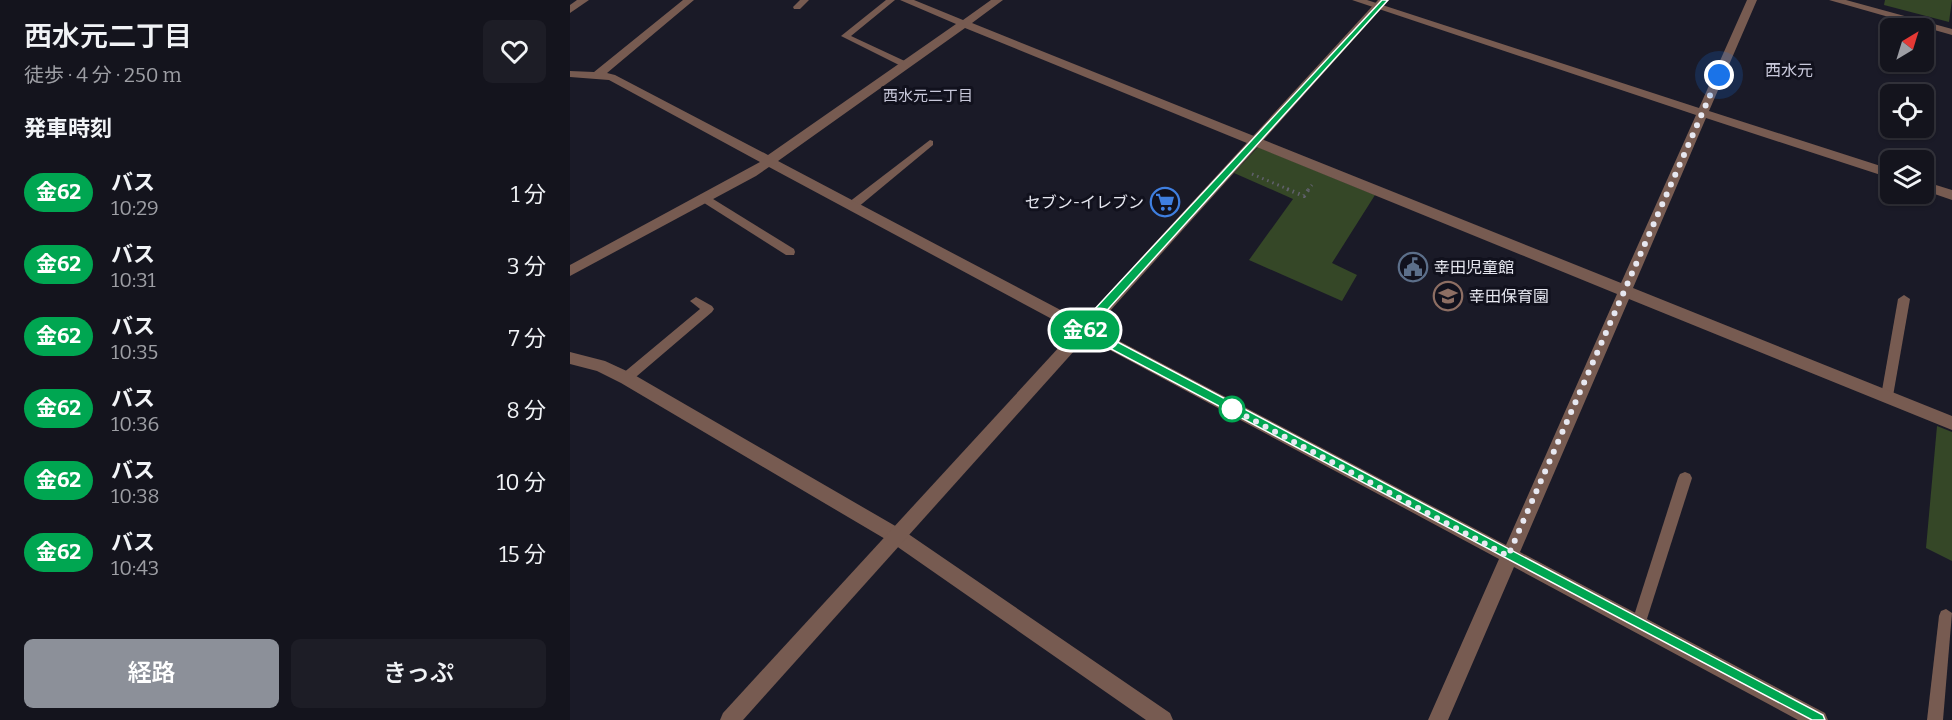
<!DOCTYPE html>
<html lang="ja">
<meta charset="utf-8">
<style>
:root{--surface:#14141d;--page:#1d1d26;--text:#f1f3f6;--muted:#9d9ea4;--line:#33333b;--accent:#8c9099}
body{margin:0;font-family:Bitter,"Noto Sans JP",serif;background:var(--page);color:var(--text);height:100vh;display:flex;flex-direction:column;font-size:22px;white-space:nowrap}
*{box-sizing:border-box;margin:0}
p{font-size:20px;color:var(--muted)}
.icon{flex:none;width:33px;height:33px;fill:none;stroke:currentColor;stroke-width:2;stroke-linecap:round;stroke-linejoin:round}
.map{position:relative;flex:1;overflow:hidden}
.details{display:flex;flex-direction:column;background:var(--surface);width:570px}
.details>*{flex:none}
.badge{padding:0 12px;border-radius:20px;font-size:21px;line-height:39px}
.needle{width:39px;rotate:38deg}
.fabs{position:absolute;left:1310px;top:18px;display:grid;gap:12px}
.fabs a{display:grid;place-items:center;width:54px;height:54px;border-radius:9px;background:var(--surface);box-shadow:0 2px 4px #0004,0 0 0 2px var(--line);font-size:30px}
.you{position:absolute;width:30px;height:30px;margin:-15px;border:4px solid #fff;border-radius:50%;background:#1a73e8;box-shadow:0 0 0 9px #1a73e833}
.map>.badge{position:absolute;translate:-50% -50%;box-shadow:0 0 0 3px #fff}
h2{padding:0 24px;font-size:22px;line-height:54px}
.round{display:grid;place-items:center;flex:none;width:63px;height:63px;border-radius:9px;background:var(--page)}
.summary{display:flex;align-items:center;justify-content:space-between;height:102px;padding:0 24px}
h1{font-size:28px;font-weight:600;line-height:45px}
.cta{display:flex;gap:12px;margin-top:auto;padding:12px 24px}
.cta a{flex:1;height:69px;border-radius:9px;background:var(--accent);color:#fff;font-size:24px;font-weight:600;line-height:69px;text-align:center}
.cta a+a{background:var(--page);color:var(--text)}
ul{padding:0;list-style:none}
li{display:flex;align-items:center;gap:18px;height:72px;padding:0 24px}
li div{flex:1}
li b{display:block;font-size:22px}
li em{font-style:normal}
li .badge{min-width:66px;font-weight:700;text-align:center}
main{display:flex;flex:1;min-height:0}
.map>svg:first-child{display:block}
.green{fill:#354727}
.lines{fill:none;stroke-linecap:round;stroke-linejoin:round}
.path-far1{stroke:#61616d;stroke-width:3;stroke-dasharray:1.5 4;stroke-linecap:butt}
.path{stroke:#61616d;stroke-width:4;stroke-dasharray:1.5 4.5;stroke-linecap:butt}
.service{fill:#775b51;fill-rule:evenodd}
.minor{fill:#775b51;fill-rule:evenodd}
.tertiary{fill:#775b51;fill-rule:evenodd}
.line{fill:#00a651;stroke:#fff;stroke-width:1.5}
.walk{stroke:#e7e8f1;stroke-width:6;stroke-dasharray:0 10.8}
.stop-dot{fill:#fff;stroke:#00a651;stroke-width:3}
.labels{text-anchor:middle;stroke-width:6;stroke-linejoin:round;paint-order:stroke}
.far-neighbourhood-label{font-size:15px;fill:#c8c8da;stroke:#11111d}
.far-quarter-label{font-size:16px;fill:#c8c8da;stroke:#11111d}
.poi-label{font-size:16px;fill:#e7e8f1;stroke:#11111d;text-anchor:start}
</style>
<main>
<section class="details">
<div class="summary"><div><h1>西水元二丁目</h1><p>徒歩 · 4 分 · 250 m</p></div><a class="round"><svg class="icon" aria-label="heart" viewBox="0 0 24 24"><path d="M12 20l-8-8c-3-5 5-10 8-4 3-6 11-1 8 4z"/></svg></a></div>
<h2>発車時刻</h2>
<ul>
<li><span class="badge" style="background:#00a651;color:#fff">金62</span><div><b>バス</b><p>10:29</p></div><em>1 分</em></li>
<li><span class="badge" style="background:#00a651;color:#fff">金62</span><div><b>バス</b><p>10:31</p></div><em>3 分</em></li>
<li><span class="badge" style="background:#00a651;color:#fff">金62</span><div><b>バス</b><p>10:35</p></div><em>7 分</em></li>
<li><span class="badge" style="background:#00a651;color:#fff">金62</span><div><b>バス</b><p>10:36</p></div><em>8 分</em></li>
<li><span class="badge" style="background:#00a651;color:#fff">金62</span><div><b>バス</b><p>10:38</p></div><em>10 分</em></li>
<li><span class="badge" style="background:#00a651;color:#fff">金62</span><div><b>バス</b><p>10:43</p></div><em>15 分</em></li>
</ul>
<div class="cta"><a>経路</a><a>きっぷ</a></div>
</section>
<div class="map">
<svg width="1382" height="720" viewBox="0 0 1382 720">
<rect width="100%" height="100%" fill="#1a1a27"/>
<g class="green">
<path d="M 1315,0 L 1382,0 L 1379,22 L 1314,5 Z"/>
<path d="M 688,147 L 805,195 L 762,263 L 787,275 L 772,301 L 679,260 L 723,199 L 664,173 Z"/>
<path d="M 1367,426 L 1382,432 L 1382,561 L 1356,548 Z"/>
</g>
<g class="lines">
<g class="path-far1">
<path d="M 682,174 L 720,190"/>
<path d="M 738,190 L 742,185"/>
</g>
<path class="path" d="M 717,189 L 734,196 L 739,189"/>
<g class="service">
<path d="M 230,0 L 239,0 L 230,9 L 224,9 L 223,7 Z"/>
<path d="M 316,0 L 325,0 L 281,36 L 339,63 L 339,67 L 333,67 L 271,36 Z"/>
<path d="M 360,140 L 363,141 L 363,145 L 287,208 L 279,208 L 278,205 L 279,202 Z"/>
<path d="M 135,194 L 224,249 L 225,252 L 224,255 L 216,255 L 131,201 L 130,198 Z"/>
<path d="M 1334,295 L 1340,299 L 1323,396 L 1321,400 L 1317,401 L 1313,400 L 1311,396 L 1328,299 Z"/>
<path d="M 126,297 L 142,306 L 144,309 L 142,312 L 60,382 L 56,383 L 52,382 L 50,378 L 52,374 L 130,309 L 120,301 Z"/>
<path d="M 1115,472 L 1120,474 L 1122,478 L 1075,625 L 1073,630 L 1068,632 L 1063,630 L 1061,625 L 1108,478 L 1110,474 Z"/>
<path d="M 1376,609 L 1382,613 L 1373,720 L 1357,720 L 1369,616 L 1371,611 Z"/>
</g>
<g class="minor">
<path d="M 7,0 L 19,0 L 0,13 L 0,5 Z"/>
<path d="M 113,0 L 124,0 L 37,73 L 45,75 L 198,155 L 386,24 L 330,0 L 344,0 L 393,20 L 421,0 L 433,0 L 402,23 L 1051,283 L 1126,115 L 782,0 L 797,0 L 1129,108 L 1177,0 L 1187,0 L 1139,111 L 1320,169 L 1320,178 L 1136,118 L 1063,288 L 1382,416 L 1382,430 L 1059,299 L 950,552 L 1255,713 L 1258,720 L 1228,720 L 944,567 L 878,720 L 858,720 L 929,559 L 199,167 L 186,176 L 0,276 L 0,265 L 190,162 L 39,80 L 0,77 L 0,71 L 24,72 ZM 395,28 L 1047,294 L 936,545 L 208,161 Z"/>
<path d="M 1259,0 L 1276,0 L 1382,29 L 1382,35 Z"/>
<path d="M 1353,181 L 1382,190 L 1382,200 L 1353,190 Z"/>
<path d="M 0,352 L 35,361 L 61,373 L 334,531 L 600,713 L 603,720 L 576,720 L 322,543 L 51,383 L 27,371 L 0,364 Z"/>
</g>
<path class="tertiary" d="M 808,0 L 819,0 L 173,720 L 150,720 L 153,713 Z"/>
</g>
<path class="line" d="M 812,0 L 818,0 L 521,328 L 1253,715 L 1255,720 L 1242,720 L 509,332 L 509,326 Z"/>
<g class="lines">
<path class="walk" d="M 662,409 L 655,405 L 938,556 L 1149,75"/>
</g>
<defs>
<g id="supermarket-ring" transform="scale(1.5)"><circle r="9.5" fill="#11111d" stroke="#3f7fe0" stroke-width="1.5"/><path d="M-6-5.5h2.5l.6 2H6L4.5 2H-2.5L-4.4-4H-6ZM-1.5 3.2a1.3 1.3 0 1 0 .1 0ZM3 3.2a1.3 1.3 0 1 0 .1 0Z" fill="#3f7fe0"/></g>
<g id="civic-ring" transform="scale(1.5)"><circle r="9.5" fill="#11111d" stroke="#5c6f8a" stroke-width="1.5"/><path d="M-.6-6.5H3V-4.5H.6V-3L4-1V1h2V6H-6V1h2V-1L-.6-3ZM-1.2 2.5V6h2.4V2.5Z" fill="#5c6f8a"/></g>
<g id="school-ring" transform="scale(1.5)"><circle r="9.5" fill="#11111d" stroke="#8d6e63" stroke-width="1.5"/><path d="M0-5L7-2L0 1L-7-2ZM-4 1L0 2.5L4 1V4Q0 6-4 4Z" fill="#8d6e63"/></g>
</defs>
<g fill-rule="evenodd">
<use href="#supermarket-ring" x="595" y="202"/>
<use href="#civic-ring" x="843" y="267"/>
<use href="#school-ring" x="878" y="296"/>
</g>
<circle class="stop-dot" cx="662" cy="409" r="12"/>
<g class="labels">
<g class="far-neighbourhood-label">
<text x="358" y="101">西水元二丁目</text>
</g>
<g class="far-quarter-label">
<text x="1219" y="76">西水元</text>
</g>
<g class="poi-label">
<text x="574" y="208" text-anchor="end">セブン-イレブン</text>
<text x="864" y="273">幸田児童館</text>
<text x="899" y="302">幸田保育園</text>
</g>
</g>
</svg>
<div class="fabs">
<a><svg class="needle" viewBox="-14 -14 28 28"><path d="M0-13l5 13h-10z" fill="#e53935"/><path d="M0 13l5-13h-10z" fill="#9d9ea4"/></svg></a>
<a><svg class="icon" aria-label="locate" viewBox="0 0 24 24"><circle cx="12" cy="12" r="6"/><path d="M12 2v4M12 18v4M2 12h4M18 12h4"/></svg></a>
<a><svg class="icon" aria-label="layers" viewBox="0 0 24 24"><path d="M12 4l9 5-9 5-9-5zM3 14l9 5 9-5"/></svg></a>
</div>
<div class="you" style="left:1149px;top:75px"></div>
<b class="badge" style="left:515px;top:330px;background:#00a651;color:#fff">金62</b>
</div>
</main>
